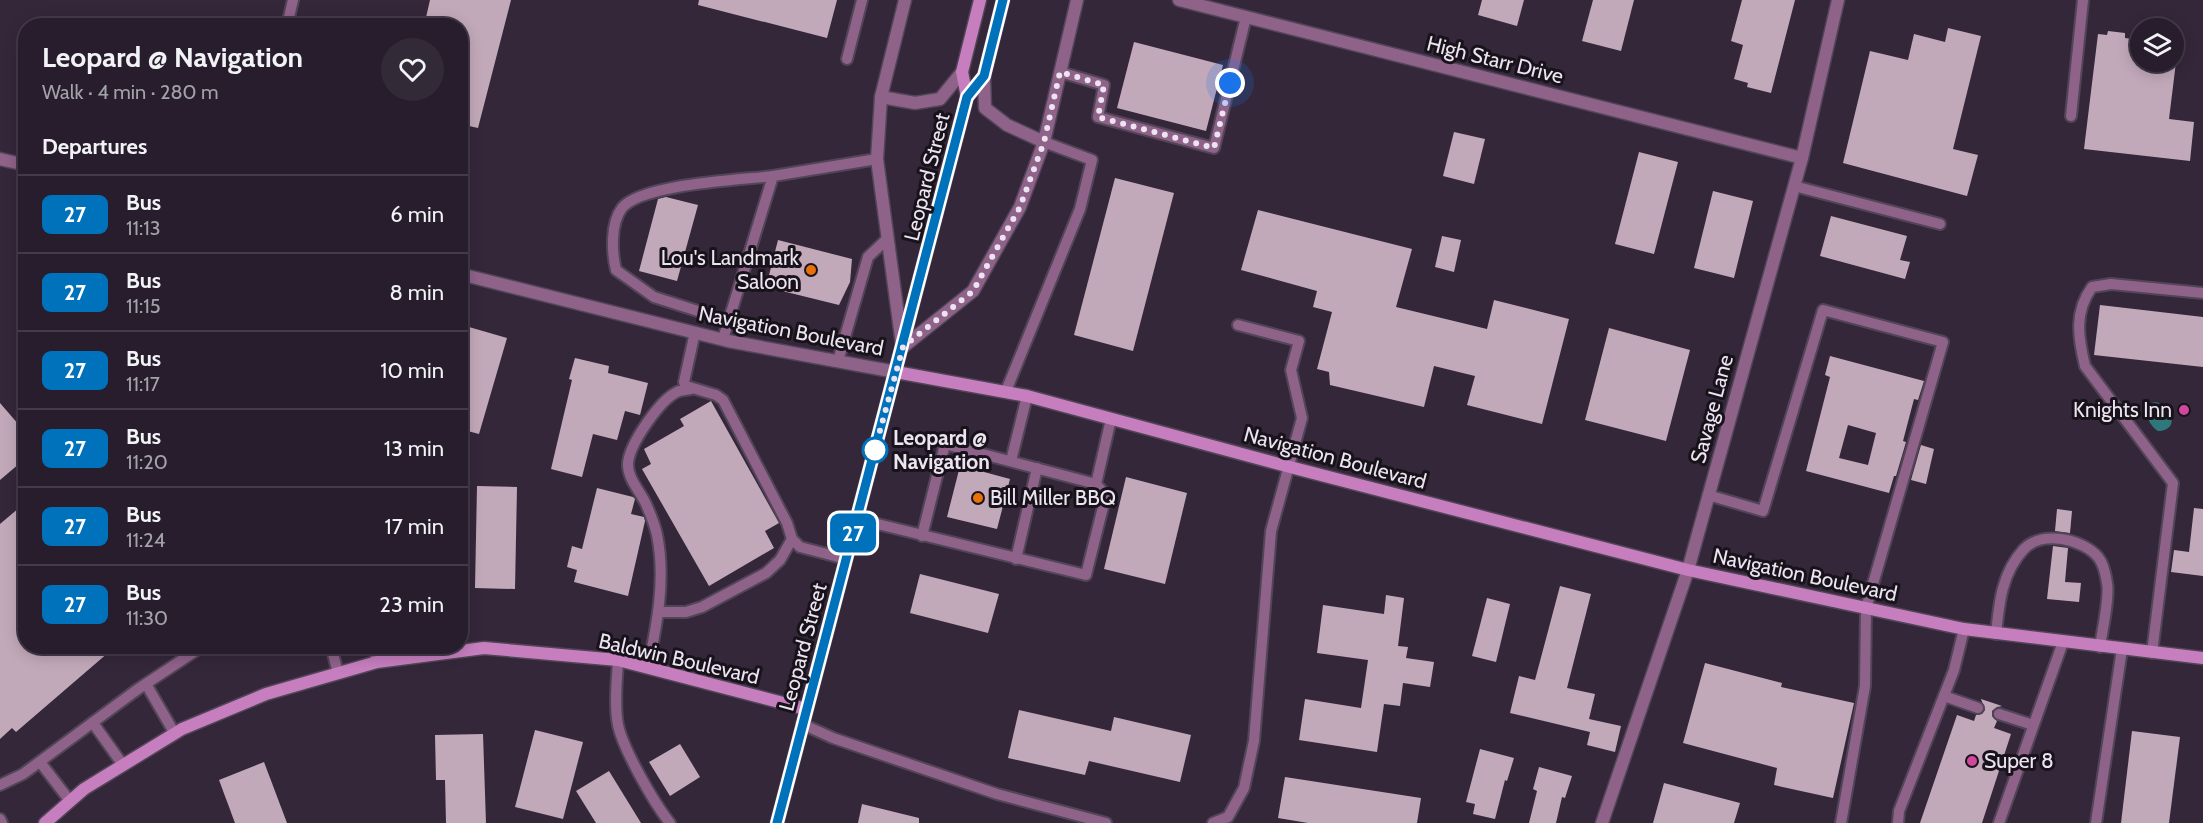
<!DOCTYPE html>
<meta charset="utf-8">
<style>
:root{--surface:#271d2c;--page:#332a38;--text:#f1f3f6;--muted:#a4a2a9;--line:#433b48}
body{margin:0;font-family:Cabin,sans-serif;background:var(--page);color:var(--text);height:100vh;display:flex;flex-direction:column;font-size:22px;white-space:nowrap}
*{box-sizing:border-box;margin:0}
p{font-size:20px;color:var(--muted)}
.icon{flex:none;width:33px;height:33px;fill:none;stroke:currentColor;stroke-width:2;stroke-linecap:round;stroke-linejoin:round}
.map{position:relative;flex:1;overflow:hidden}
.drawer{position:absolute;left:18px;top:18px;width:450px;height:636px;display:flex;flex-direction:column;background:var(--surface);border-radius:24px;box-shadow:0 3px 15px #0003,0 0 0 2px var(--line)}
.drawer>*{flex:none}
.badge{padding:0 12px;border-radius:9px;font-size:21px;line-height:39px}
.fabs{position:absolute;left:2130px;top:18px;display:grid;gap:12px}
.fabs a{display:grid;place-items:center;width:54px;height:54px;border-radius:50%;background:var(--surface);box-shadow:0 3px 15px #0003,0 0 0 2px var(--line);font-size:30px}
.you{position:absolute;width:30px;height:30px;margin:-15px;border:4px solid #fff;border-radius:50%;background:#1a73e8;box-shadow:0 0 0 9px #1a73e833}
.map>.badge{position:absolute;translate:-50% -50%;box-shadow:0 0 0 3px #fff}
h2{padding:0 24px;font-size:22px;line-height:54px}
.round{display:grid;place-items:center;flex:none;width:63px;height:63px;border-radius:32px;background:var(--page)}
.overview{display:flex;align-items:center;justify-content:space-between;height:102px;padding:0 24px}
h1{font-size:28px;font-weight:700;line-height:45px}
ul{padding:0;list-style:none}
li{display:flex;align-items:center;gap:18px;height:78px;padding:0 24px;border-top:2px solid var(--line)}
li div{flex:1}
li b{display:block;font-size:22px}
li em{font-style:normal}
li .badge{min-width:66px;font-weight:700;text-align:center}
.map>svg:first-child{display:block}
.water{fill:#2e787b}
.building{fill:#c2a9ba;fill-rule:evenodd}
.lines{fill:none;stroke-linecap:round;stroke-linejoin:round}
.service-casing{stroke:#514557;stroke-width:14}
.minor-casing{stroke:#514557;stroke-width:15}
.tertiary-casing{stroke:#514557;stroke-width:15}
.secondary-casing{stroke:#514557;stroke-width:15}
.service{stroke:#8f628a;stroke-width:10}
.minor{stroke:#8f628a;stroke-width:12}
.tertiary{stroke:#8f628a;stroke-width:12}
.secondary{stroke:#c67ebf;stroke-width:12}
.line-casing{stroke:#fff;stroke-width:14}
.line{stroke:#0072bc;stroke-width:9}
.walk{stroke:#ece4f1;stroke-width:6;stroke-dasharray:0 10.8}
.food-dot{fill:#e8710a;stroke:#18131b;stroke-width:2}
.hotel-dot{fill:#d1479c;stroke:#18131b;stroke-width:2}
.stop-dot{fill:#fff;stroke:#0072bc;stroke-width:3}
.labels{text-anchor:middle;stroke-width:6;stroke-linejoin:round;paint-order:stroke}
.street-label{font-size:21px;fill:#ece4f1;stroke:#18131b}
.poi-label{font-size:21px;fill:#ece4f1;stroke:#18131b;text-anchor:end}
.stop-label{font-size:21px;font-weight:bold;fill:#ece4f1;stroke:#18131b;text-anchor:start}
</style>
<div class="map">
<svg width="2203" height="823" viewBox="0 0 2203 823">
<rect width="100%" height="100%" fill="#34273a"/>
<path class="water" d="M 2156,402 L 2161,404 L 2164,412 L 2170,414 C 2175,424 2169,431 2158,431 C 2148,424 2144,413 2151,403 Z"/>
<g class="building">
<path d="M 430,0 L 511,0 L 478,128 L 460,124 L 460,26 L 424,26 Z"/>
<path d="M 699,0 L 837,0 L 827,38 L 698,5 Z"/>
<path d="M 1482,0 L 1524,0 L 1517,26 L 1478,15 Z"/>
<path d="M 1593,0 L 1634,0 L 1621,51 L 1582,41 Z"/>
<path d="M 1742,0 L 1795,0 L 1771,93 L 1747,87 L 1748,83 L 1734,79 L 1743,45 L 1731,41 Z"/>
<path d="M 1948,28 L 1981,36 L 1953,149 L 1978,155 L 1967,196 L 1843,163 L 1870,51 L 1908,60 L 1914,34 L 1945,42 Z"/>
<path d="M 2108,31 L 2125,33 L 2125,38 L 2140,40 L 2140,62 L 2176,62 L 2169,119 L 2194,122 L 2190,161 L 2084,149 L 2098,34 L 2107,35 Z"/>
<path d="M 1134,42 L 1223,65 L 1206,131 L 1117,108 Z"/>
<path d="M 1454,132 L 1485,139 L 1474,184 L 1443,176 Z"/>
<path d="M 1639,152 L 1678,162 L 1654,254 L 1615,244 Z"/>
<path d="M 1115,178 L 1174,193 L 1133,351 L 1074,335 Z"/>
<path d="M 1713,191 L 1753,201 L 1734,278 L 1694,268 Z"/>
<path d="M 666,197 L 698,205 L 677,281 L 639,271 L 658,199 Z"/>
<path d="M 1258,210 L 1412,249 L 1396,307 L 1487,329 L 1494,300 L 1569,319 L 1542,424 L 1467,405 L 1475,376 L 1434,366 L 1424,407 L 1330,385 L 1329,372 L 1317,369 L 1332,312 L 1313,307 L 1317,291 L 1241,270 Z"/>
<path d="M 1831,216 L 1907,236 L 1900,260 L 1910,262 L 1905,279 L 1820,256 Z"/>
<path d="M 1442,236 L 1461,240 L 1454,272 L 1435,267 Z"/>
<path d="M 778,240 L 852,259 L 850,282 L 839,305 L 766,287 Z"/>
<path d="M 2100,305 L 2203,317 L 2203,367 L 2094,355 Z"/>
<path d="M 469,327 L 507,338 L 479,434 L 460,429 L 460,356 Z"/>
<path d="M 1609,328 L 1690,350 L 1666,441 L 1585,420 Z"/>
<path d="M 1830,356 L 1924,381 L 1918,400 L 1914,399 L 1903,441 L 1906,442 L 1896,476 L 1894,476 L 1889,493 L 1806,471 L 1830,377 L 1825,375 ZM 1848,425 L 1876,433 L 1868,465 L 1839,458 Z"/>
<path d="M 575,358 L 609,366 L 608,373 L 648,383 L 640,415 L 625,411 L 617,440 L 593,434 L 582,477 L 551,469 L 572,380 L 569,379 Z"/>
<path d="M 711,401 L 779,523 L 765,531 L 774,548 L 709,586 L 642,469 L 651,464 L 644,449 L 684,426 L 680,419 Z"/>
<path d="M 0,403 L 26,433 L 26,458 L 0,480 Z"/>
<path d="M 1921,445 L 1934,449 L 1926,484 L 1911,480 Z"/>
<path d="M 973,461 L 986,464 L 984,472 L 1010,479 L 997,529 L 947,517 L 960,466 L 971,469 Z"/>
<path d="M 1126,477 L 1187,493 L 1165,584 L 1104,569 Z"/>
<path d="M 477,486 L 517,487 L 515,589 L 475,588 Z"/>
<path d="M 597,488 L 633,497 L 635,499 L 631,514 L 644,517 L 645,521 L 628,596 L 574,582 L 577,570 L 567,567 L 572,546 L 582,549 Z"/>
<path d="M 26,502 L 26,646 L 116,646 L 16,732 L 12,728 L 0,739 L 0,524 Z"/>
<path d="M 2194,508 L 2203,509 L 2203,576 L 2171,572 L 2174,550 L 2189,552 Z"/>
<path d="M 2057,509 L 2072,511 L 2070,533 L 2055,531 Z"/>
<path d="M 2053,546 L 2068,548 L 2065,582 L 2081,583 L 2079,602 L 2047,599 Z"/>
<path d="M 920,574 L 999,594 L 988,633 L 910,613 Z"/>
<path d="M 1560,586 L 1591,594 L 1567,688 L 1595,694 L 1589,719 L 1621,726 L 1615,752 L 1587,745 L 1590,732 L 1510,713 L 1519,676 L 1535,680 Z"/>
<path d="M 1386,595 L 1404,598 L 1398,646 L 1408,647 L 1406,658 L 1434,662 L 1430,687 L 1403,683 L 1400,706 L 1384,704 L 1377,752 L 1299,740 L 1305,699 L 1361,708 L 1368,660 L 1317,653 L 1323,605 L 1384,614 Z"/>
<path d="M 1487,598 L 1510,604 L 1496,662 L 1472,656 Z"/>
<path d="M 1705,663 L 1782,683 L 1781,687 L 1854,703 L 1833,798 L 1774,785 L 1777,768 L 1683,743 Z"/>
<path d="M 1981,699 L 2002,706 L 1997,707 L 1992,711 L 1992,716 L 1997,721 L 1994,728 L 2011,734 L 1982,823 L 1920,823 L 1957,715 L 1974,721 L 1976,715 L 1982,714 L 1985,710 Z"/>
<path d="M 1019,710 L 1111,731 L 1114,717 L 1191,735 L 1180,782 L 1089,761 L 1085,775 L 1008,758 Z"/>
<path d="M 535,730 L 583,742 L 563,819 L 515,807 Z"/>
<path d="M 2132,731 L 2180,737 L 2169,823 L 2121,823 Z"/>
<path d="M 483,734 L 486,823 L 446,823 L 445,780 L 436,780 L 435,735 Z"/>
<path d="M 680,744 L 700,777 L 670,796 L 649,762 Z"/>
<path d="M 1480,749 L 1514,758 L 1507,781 L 1505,780 L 1495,819 L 1473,814 L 1475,804 L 1466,802 Z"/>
<path d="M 264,762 L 287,823 L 235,823 L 219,780 Z"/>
<path d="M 1539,767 L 1572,776 L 1565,798 L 1562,797 L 1556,823 L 1529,823 L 1537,791 L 1533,789 Z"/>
<path d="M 609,771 L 641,823 L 596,823 L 576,791 Z"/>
<path d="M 1285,777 L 1421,798 L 1417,823 L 1308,823 L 1278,818 Z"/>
<path d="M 1664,783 L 1740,803 L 1734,823 L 1653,823 Z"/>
<path d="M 862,804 L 919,818 L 919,823 L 858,823 Z"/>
</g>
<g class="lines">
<g class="service-casing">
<g id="service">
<path d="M 287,26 L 293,0"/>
<path d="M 847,59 L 862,0"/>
<path d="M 1060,72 L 1104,85 L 1098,117 L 1214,148 L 1246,17"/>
<path d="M 2071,116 L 2083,0"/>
<path d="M 1794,186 L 1940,224"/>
<path d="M 729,321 L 654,297 L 616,270 C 612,253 610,224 622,208 C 641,184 741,180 773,176"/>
<path d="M 695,332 L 684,382 L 686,386 L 716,395 L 723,400 L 787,523 L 792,539 L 800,547 L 846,559"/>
<path d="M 723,339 L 773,176 L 877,159"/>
<path d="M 838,361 L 868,257 L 887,239"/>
<path d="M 1006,391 L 1080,209 L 1092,160 L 1044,142"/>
<path d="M 1011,461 L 1027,396"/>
<path d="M 1708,495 L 1763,511 L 1823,310 L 1943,342 L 1866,608 L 1865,686 L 1841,823"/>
<path d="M 857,519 L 1086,575 L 1106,495 L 1096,484 L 1111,419"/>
<path d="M 922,536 L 945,444 L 1096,484"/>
<path d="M 1016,559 L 1037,468"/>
<path d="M 658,612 L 686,612 L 702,607 L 766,573 L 780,560 L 792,539"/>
<path d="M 1996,634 C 1999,603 2002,572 2024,549 C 2042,530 2083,539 2098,557 C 2103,563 2106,576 2107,583 C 2110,597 2102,631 2100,647"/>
<path d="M 331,646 L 338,673"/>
<path d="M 374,646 L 377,662"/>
<path d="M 2152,653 L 2173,483 L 2085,366 C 2078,337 2074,312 2092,287 L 2111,284 L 2203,293"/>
<path d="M 618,660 C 617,681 614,704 618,725 C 623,749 654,803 670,823"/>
<path d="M 648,668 C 657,624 666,579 657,535 C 655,525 650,513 646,504 C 640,491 627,478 628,463 C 630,443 660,400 677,392 C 681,390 687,390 691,389"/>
<path d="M 146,684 L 175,734"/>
<path d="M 1944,696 L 1978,708"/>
<path d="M 1999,714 L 2033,725"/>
<path d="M 93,723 L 123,765"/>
<path d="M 802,724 L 833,738 L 997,794 L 1106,823"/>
<path d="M 40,762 L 70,801"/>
<path d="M 0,785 L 23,774 L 138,689 L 203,646"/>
<path d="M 0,819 L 2,823"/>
<path d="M 1213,823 L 1228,817 L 1244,788 L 1254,741 L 1271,531 L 1302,418 L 1291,370 L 1299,341 L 1238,325"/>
<path d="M 1898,823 L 1899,811 L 1954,670 L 1964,629"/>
<path d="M 1999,823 L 2063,642"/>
<path d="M 2096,823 L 2122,649"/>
</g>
</g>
<g class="minor-casing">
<g id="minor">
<path d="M 1179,0 L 1802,158"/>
<path d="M 984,76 L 985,108 L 1007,125 L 1044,142"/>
<path d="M 881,97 L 915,103 L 940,99 L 962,72"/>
<path d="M 902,345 L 877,159 L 881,97 L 905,0"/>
<path d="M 903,347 L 973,291 L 1020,207 L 1044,142 L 1077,0"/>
<path d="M 1602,823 L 1688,570 L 1802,158 L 1838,0"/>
</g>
</g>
<g class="tertiary-casing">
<g id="tertiary">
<path d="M 0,159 L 26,165"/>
<path d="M 460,274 L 728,341 L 896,372"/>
</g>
</g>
<g class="secondary-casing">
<g id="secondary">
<path d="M 967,97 L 962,72 L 980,0"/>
<path d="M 896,372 L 1027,396 L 1290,467 L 1688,570 L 1964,629 L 2203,658"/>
<path d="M 45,823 L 84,789 L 182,729 L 266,694 L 377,662 L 484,648 L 618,660 L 806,709"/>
<path d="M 777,823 L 967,97 L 984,76 L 1003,0"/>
</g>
</g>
<use href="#service" class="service"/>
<use href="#minor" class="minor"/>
<use href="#tertiary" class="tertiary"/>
<use href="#secondary" class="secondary"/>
</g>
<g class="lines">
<g class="line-casing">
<path id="line" d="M 777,823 L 967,97 L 984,76 L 1003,0"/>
</g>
<use href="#line" class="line"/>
<path class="walk" d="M 875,450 L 873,456 L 903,347 L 973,291 L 1020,207 L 1044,142 L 1060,72 L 1104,85 L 1098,117 L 1214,148 L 1230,83"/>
</g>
<g class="food-dot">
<circle cx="811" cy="270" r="6"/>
<circle cx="978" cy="498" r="6"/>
</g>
<g class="hotel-dot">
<circle cx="2184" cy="410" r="6"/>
<circle cx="1972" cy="761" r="6"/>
</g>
<circle class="stop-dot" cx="875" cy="450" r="12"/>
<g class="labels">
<g class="street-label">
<text transform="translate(1495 60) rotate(14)" y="7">High Starr Drive</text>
<text transform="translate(927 177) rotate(-76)" y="7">Leopard Street</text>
<text transform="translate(791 331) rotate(11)" y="7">Navigation Boulevard</text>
<text transform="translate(1712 409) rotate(-75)" y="7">Savage Lane</text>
<text transform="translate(1335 458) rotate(15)" y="7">Navigation Boulevard</text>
<text transform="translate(1805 575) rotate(12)" y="7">Navigation Boulevard</text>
<text transform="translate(803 647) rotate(-75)" y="7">Leopard Street</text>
<text transform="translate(679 659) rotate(13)" y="7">Baldwin Boulevard</text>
</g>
<g class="poi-label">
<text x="799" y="265">Lou's Landmark<tspan x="799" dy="24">Saloon</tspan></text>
<text x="2172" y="417">Knights Inn</text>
<text x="990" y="505" text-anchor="start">Bill Miller BBQ</text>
<text x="1984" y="768" text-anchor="start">Super 8</text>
</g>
<g class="stop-label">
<text x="893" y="445">Leopard @<tspan x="893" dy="24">Navigation</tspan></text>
</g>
</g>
</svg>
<div class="fabs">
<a><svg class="icon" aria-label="layers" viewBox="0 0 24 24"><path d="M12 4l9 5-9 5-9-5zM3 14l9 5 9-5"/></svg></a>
</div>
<div class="you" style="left:1230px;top:83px"></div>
<b class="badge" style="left:853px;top:533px;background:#0072bc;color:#fff">27</b>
<section class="drawer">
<div class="overview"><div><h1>Leopard @ Navigation</h1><p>Walk · 4 min · 280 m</p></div><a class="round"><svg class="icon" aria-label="heart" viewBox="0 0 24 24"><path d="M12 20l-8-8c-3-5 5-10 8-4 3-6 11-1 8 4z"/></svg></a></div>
<h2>Departures</h2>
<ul>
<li><span class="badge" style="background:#0072bc;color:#fff">27</span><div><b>Bus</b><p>11:13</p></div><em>6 min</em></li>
<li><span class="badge" style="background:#0072bc;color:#fff">27</span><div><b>Bus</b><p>11:15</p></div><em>8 min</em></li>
<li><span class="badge" style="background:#0072bc;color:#fff">27</span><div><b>Bus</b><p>11:17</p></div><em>10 min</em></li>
<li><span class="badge" style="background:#0072bc;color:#fff">27</span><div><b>Bus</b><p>11:20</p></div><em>13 min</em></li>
<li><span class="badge" style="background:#0072bc;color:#fff">27</span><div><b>Bus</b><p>11:24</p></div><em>17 min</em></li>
<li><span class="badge" style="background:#0072bc;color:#fff">27</span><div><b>Bus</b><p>11:30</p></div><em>23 min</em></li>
</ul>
</section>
</div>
